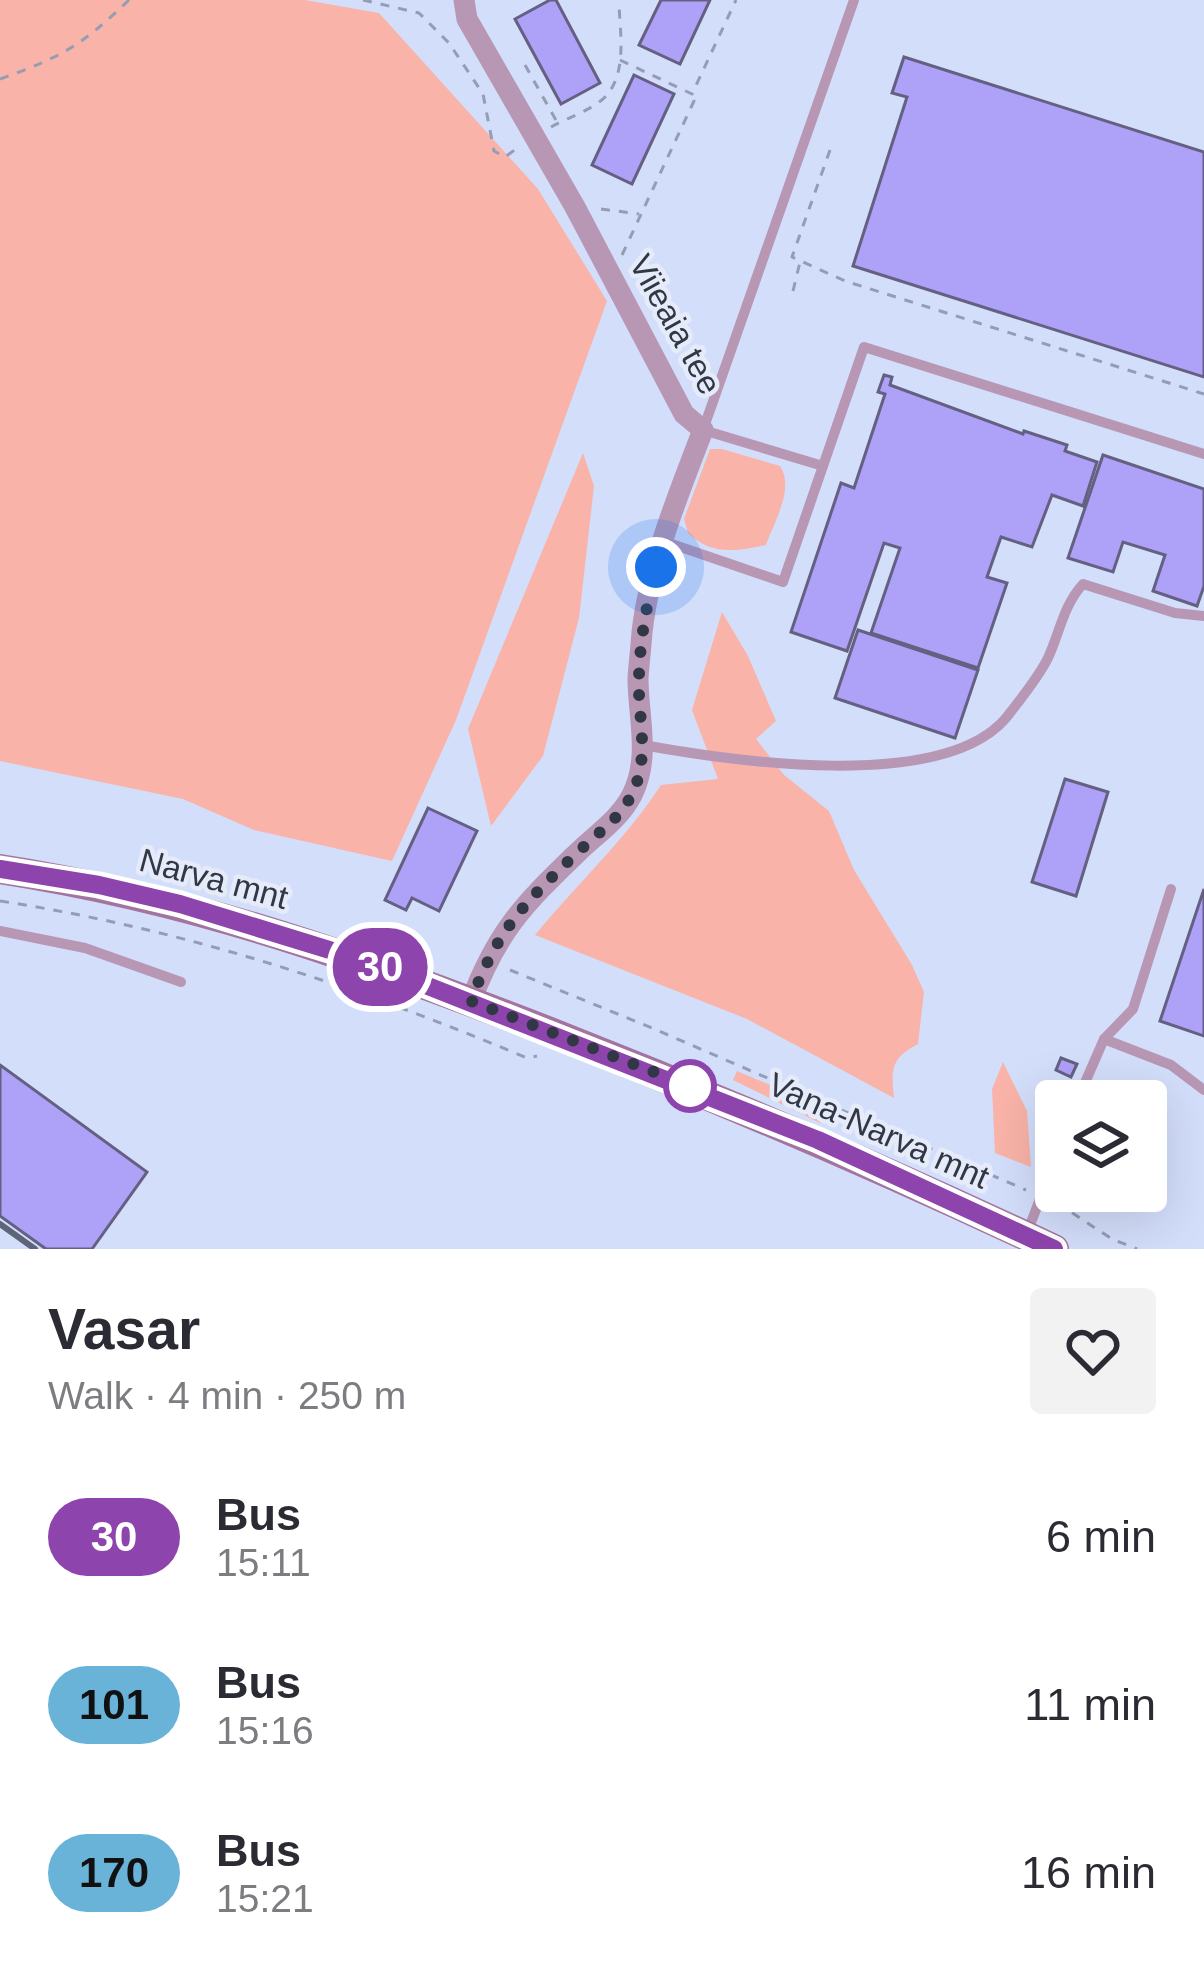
<!DOCTYPE html>
<meta charset="utf-8">
<style>
:root{--surface:#fff;--page:#f2f2f3;--text:#2b2b33;--muted:#7c7c81}
body{margin:0;font-family:Helvetica,sans-serif;background:var(--page);color:var(--text);height:100vh;display:flex;flex-direction:column;font-size:45px;white-space:nowrap}
*{box-sizing:border-box;margin:0}
p{font-size:39px;color:var(--muted)}
.icon{flex:none;width:66px;height:66px;fill:none;stroke:currentColor;stroke-width:2;stroke-linecap:round;stroke-linejoin:round}
.map{position:relative;height:1249px;overflow:hidden}
.sheet{display:flex;flex-direction:column;background:var(--surface);flex:1}
.sheet>*{flex:none}
.badge{padding:0 24px;border-radius:39px;font-size:42px;line-height:78px}
.controls{position:absolute;left:1035px;top:1080px;display:grid;gap:24px}
.controls a{display:grid;place-items:center;width:132px;height:132px;border-radius:12px;background:var(--surface);box-shadow:0 12px 48px #0002;font-size:60px}
.you{position:absolute;width:60px;height:60px;margin:-30px;border:9px solid #fff;border-radius:50%;background:#1a73e8;box-shadow:0 0 0 18px #1a73e833}
.map>.badge{position:absolute;translate:-50% -50%;box-shadow:0 0 0 6px #fff}
.round{display:grid;place-items:center;flex:none;width:126px;height:126px;border-radius:12px;background:var(--page)}
.headline{display:flex;align-items:center;justify-content:space-between;height:204px;padding:0 48px}
h1{font-size:57px;font-weight:700;line-height:90px}
ul{padding:0;list-style:none}
li{display:flex;align-items:center;gap:36px;height:168px;padding:0 48px}
li div{flex:1}
li b{display:block;font-size:45px}
li em{font-style:normal}
li .badge{min-width:132px;font-weight:700;text-align:center}
.map>svg:first-child{display:block}
.green{fill:#f9b3a8}
.building{fill:#aea1f8;stroke:#646081;stroke-width:3}
.lines{fill:none;stroke-linecap:round;stroke-linejoin:round}
.path{stroke:#949db4;stroke-width:3;stroke-dasharray:9 9;stroke-linecap:butt}
.lane{stroke:#b897b4;stroke-width:10}
.street{stroke:#b897b4;stroke-width:21}
.secondary{stroke:#a3749f;stroke-width:30}
.rail{stroke:#5f6578;stroke-width:6}
.line-casing{stroke:#fff;stroke-width:27}
.line{stroke:#8e44ad;stroke-width:18}
.walk{stroke:#323745;stroke-width:12;stroke-dasharray:0 21.6}
.stop-dot{fill:#fff;stroke:#8e44ad;stroke-width:6}
.labels{text-anchor:middle;stroke-width:9;stroke-linejoin:round;paint-order:stroke}
.street-label{font-size:33px;fill:#323745;stroke:#e6ebfa}
</style>
<div class="map">
<svg width="1204" height="1249" viewBox="0 0 1204 1249">
<rect width="100%" height="100%" fill="#d3defb"/>
<g class="green">
<path d="M 0,0 L 305,0 L 379,13 L 538,189 L 607,301 L 456,720 L 392,861 L 254,830 L 183,799 L 0,761 Z"/>
<path d="M 710,449 L 722,449 L 780,466 C 795,488 774,522 766,545 C 736,551 712,556 688,533 L 684,519 Z"/>
<path d="M 583,453 L 594,486 L 579,618 L 543,756 L 491,826 L 468,729 Z"/>
<path d="M 722,612 L 748,656 L 776,721 L 756,739 L 784,775 L 829,811 L 854,870 L 912,965 L 924,992 L 918,1044 C 891,1058 891,1069 894,1098 L 747,1019 L 535,935 C 577,884 625,840 661,785 L 718,779 L 692,710 Z"/>
<path d="M 1003,1062 L 1027,1111 L 1031,1167 L 995,1153 L 992,1089 Z"/>
<path d="M 737,1071 L 843,1116 L 820,1123 L 733,1080 Z"/>
</g>
<g class="building">
<path d="M 550,0 L 556,0 L 600,83 L 561,104 L 515,19 Z"/>
<path d="M 661,0 L 710,0 L 680,64 L 639,45 Z"/>
<path d="M 904,57 L 1204,152 L 1204,377 L 853,266 L 907,97 L 892,93 Z"/>
<path d="M 634,75 L 674,94 L 632,184 L 592,165 Z"/>
<path d="M 884,375 L 892,377 L 890,385 L 1023,434 L 1024,431 L 1067,445 L 1065,451 L 1097,462 L 1083,506 L 1052,495 L 1032,547 L 1001,537 L 987,577 L 1007,583 L 978,668 L 871,633 L 900,548 L 884,543 L 847,651 L 791,632 L 841,483 L 854,488 L 885,394 L 878,392 Z"/>
<path d="M 1103,455 L 1204,489 L 1204,586 L 1197,606 L 1153,591 L 1165,555 L 1123,542 L 1113,572 L 1068,558 Z"/>
<path d="M 858,630 L 978,670 L 955,738 L 835,698 Z"/>
<path d="M 1065,779 L 1108,792 L 1076,896 L 1032,882 Z"/>
<path d="M 428,808 L 477,831 L 439,911 L 412,898 L 406,910 L 385,900 Z"/>
<path d="M 1204,889 L 1204,1036 L 1160,1021 Z"/>
<path d="M 1061,1058 L 1077,1064 L 1071,1077 L 1056,1070 Z"/>
<path d="M 0,1065 L 147,1172 L 92,1249 L 46,1249 L 0,1216 Z"/>
</g>
<g class="lines">
<g class="path">
<path d="M 363,0 L 419,13 L 449,43 L 483,94 L 494,151 L 505,157 L 516,149"/>
<path d="M 620,60 L 692,94 L 736,0"/>
<path d="M 525,65 L 557,122"/>
<path d="M 0,79 C 62,57 81,46 129,0"/>
<path d="M 551,127 C 567,118 589,111 603,99 C 628,76 620,33 619,4"/>
<path d="M 830,150 L 792,257 L 845,281 L 1204,394"/>
<path d="M 601,209 L 639,214"/>
<path d="M 622,255 L 694,101 L 692,95"/>
<path d="M 793,291 L 800,262"/>
<path d="M 674,345 L 706,366"/>
<path d="M 0,901 C 184,929 356,986 527,1058 L 537,1056"/>
<path d="M 510,970 L 652,1028 L 1026,1190"/>
<path d="M 1057,1203 L 1112,1239 L 1137,1249"/>
</g>
<g class="lane">
<path d="M 823,466 L 703,430 L 854,0"/>
<path d="M 663,541 L 783,582 L 864,347 L 1204,454"/>
<path d="M 643,745 C 731,761 942,793 1006,718 C 1020,700 1038,678 1048,658 C 1060,632 1063,606 1083,584 L 1175,613 L 1204,616"/>
<path d="M 0,931 L 85,948 L 181,982"/>
<path d="M 1104,1039 L 1171,1065 L 1204,1090"/>
<path d="M 1077,1101 L 1104,1039 L 1133,1009 L 1171,889"/>
<path d="M 1027,1233 L 1056,1157"/>
</g>
<path class="street" d="M 464,0 L 467,19 L 575,207 L 684,414 L 703,430 C 678,495 650,563 642,632 C 641,647 639,663 638,678 C 638,717 651,757 632,795 C 619,820 595,835 576,854 C 523,905 497,932 471,1001"/>
<path class="secondary" d="M 0,869 C 199,900 364,960 550,1032 C 721,1099 888,1171 1054,1249"/>
<path class="rail" d="M 0,1224 L 35,1249"/>
</g>
<g class="lines">
<g class="line-casing">
<path id="line" d="M 0,869 L 99,885 L 180,904 L 362,960 L 818,1140 L 1054,1249"/>
</g>
<use href="#line" class="line"/>
<path class="walk" d="M 656,567 C 647,603 640,639 639,676 C 637,716 651,756 632,794 C 620,819 596,834 576,854 C 523,904 497,931 471,1001 L 690,1086"/>
</g>
<circle class="stop-dot" cx="690" cy="1086" r="24"/>
<g class="labels">
<g class="street-label">
<text transform="translate(676 324) rotate(61)" y="12">Viieaia tee</text>
<text transform="translate(214 878) rotate(15)" y="12">Narva mnt</text>
<text transform="translate(879 1130) rotate(24)" y="12">Vana-Narva mnt</text>
</g>
</g>
</svg>
<div class="controls">
<a><svg class="icon" aria-label="layers" viewBox="0 0 24 24"><path d="M12 4l9 5-9 5-9-5zM3 14l9 5 9-5"/></svg></a>
</div>
<div class="you" style="left:656px;top:567px"></div>
<b class="badge" style="left:380px;top:967px;background:#8e44ad;color:#fff">30</b>
</div>
<section class="sheet">
<div class="headline"><div><h1>Vasar</h1><p>Walk · 4 min · 250 m</p></div><a class="round"><svg class="icon" aria-label="heart" viewBox="0 0 24 24"><path d="M12 20l-8-8c-3-5 5-10 8-4 3-6 11-1 8 4z"/></svg></a></div>
<ul>
<li><span class="badge" style="background:#8e44ad;color:#fff">30</span><div><b>Bus</b><p>15:11</p></div><em>6 min</em></li>
<li><span class="badge" style="background:#69b3d9;color:#111">101</span><div><b>Bus</b><p>15:16</p></div><em>11 min</em></li>
<li><span class="badge" style="background:#69b3d9;color:#111">170</span><div><b>Bus</b><p>15:21</p></div><em>16 min</em></li>
</ul>
</section>
